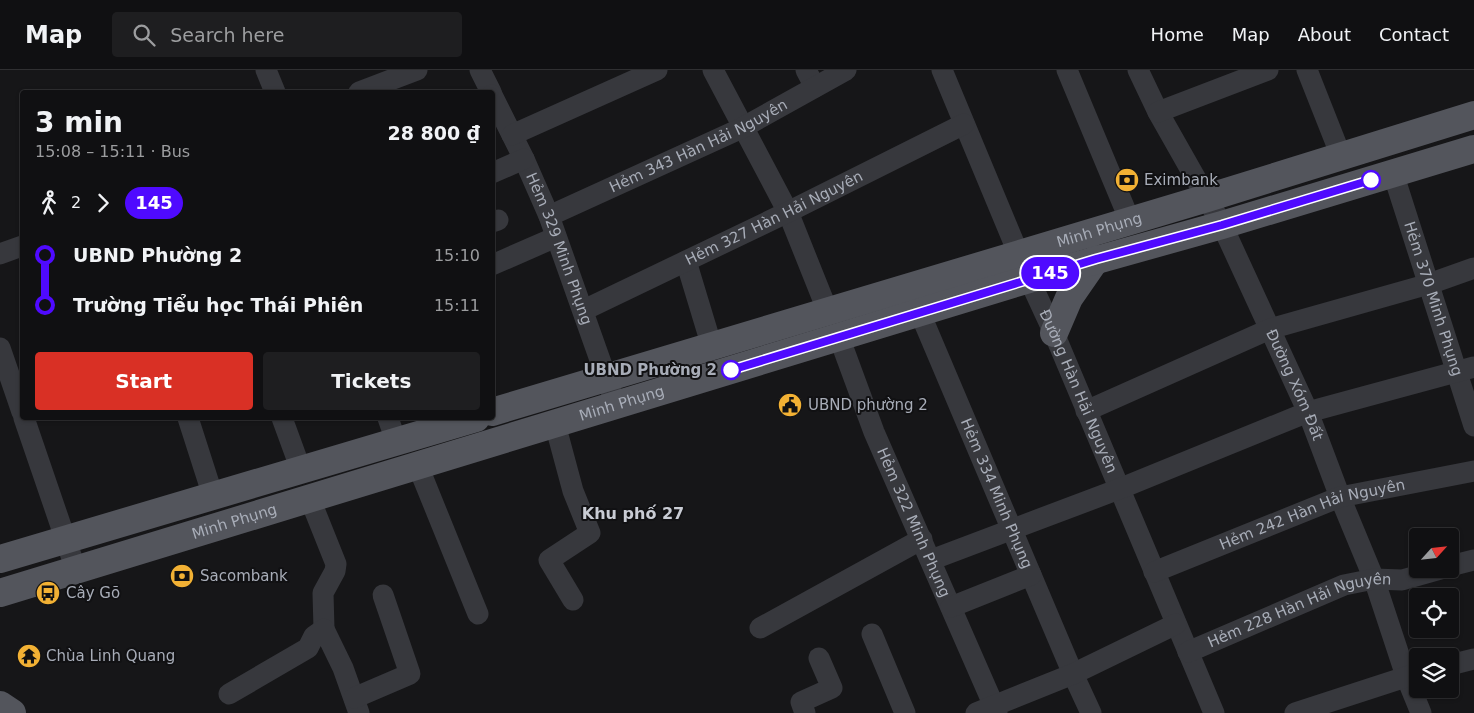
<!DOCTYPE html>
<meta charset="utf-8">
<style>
:root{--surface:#101012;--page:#1e1e20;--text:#f1f3f6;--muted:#9c9d9f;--line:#303032;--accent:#d93025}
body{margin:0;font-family:"DejaVu Sans",sans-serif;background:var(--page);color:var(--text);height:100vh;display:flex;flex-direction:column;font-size:19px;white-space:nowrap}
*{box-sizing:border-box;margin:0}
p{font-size:16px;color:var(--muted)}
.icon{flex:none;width:28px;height:28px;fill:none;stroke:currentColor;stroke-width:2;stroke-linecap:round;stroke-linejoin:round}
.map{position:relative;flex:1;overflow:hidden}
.side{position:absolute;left:20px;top:20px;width:475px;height:330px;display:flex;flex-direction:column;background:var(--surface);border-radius:5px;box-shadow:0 1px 4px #0004,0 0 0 1px var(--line)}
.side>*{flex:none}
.badge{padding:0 10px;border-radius:16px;font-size:18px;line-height:32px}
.needle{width:32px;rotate:63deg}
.fabs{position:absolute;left:1409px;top:458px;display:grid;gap:10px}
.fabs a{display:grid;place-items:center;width:50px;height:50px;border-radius:5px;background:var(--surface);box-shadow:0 1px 4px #0004,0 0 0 1px var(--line);font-size:25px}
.map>.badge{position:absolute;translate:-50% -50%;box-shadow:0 0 0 2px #fff}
.legs{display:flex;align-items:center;gap:8px;height:55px;padding:0 15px;font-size:16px}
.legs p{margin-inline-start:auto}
.head{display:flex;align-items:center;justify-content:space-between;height:85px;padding:0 15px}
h1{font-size:28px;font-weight:600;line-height:38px}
.button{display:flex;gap:10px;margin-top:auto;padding:10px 15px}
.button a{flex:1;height:58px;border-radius:5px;background:var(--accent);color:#fff;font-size:20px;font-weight:600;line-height:58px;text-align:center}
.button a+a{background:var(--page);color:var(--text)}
ul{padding:0 15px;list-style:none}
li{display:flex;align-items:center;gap:18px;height:50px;font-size:19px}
li i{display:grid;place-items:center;width:8px;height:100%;margin:0 6px;background:currentColor}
li i::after{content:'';width:12px;height:12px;margin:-6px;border:4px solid;border-radius:50%;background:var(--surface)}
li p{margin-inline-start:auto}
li:first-child i{background:linear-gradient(#0000 50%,currentColor 0)}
li:last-child i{background:linear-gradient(currentColor 50%,#0000 0)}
header{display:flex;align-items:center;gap:30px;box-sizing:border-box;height:70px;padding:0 25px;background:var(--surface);border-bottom:1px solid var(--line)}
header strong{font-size:24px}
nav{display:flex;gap:28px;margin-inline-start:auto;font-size:18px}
.search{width:350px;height:45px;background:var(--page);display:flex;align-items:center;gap:12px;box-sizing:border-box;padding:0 18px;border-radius:5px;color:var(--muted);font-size:19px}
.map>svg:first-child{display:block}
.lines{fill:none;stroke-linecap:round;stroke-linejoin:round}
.minor{stroke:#37383d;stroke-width:21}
.major{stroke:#53555c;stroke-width:28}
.line-1-casing{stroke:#fff;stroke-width:11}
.line-1{stroke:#4f0aff;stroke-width:8}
.stop-1-dot{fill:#fff;stroke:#4f0aff;stroke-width:2.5}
.labels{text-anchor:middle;stroke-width:4;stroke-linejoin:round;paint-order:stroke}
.street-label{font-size:15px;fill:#a8adb8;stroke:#111113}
.poi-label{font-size:15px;fill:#a8adb8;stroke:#111113;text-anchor:start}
.stop-label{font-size:15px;font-weight:bold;fill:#a8adb8;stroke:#111113;text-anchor:end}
.neighbourhood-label{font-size:16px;font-weight:bold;fill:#c9ccd4;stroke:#111113}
</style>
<header>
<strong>Map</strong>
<div class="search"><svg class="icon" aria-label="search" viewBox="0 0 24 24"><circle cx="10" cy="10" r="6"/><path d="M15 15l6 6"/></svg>Search here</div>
<nav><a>Home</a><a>Map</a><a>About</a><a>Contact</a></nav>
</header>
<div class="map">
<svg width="1474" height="643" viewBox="0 0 1474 643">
<rect width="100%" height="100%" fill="#161618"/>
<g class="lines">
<g class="minor">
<path d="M 266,0 L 275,22"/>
<path d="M 480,0 L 491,22"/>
<path d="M 713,0 L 788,142 L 828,242"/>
<path d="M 806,0 L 815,17"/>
<path id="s1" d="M 942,0 L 1029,209 L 1054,263 L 1214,643"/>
<path d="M 1067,0 L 1130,151"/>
<path id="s2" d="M 1138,0 L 1158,42 L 1222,155 L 1308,342 L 1340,427 L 1374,509 L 1406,606 L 1421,643"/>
<path d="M 1307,0 L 1341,86"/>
<path d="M 359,22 L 417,0"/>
<path id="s3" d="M 492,25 L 524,89 L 549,146 L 616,335"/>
<path d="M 1158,42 L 1268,0"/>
<path d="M 512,65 L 657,0"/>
<path d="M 492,103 L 524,89"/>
<path id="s4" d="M 1393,103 L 1474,356"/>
<path id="s5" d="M 549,146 L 742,58 L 846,0"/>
<path d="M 492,152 L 498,150"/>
<path d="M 0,184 L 22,176"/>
<path d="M 686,191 L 712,277"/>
<path d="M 492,195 L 556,167"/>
<path id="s6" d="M 584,240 L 788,142 L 964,54"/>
<path id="s7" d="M 920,243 L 1073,604 L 1091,643"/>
<path id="s8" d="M 839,267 L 874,362 L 997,643"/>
<path d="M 0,278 L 22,342"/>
<path d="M 1086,341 L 1270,259 L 1429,214 L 1474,198"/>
<path d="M 24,348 L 76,500"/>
<path d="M 188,348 L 213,426"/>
<path d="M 282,348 L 301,400"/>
<path d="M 388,348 L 396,371"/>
<path d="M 555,354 L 573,421 L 590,463 L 549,490 L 573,530"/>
<path d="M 418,396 L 478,544"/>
<path d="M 310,429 L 336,494 L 335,501 L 323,523 L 324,559"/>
<path d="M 931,490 L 1119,419 L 1308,342 L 1474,297"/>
<path d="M 1450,496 L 1474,490"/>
<path id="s9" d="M 1154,502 L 1340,427 L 1474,401"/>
<path d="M 951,537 L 1031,505"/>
<path d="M 760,558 L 922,469"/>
<path d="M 872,564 L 905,643"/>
<path id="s10" d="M 1188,582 L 1344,515 L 1374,509 L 1402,510 L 1441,499"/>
<path d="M 1450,595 L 1474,589"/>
<path d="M 229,624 L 308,578 L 314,566 L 324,559 L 343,598 L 359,643"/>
<path d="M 354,628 L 410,604 L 383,525"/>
<path d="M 805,643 L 801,632 L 832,618 L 819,588"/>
<path d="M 976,643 L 1073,604 L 1176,554"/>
<path d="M 1295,643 L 1418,603"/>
</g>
<g class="major">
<path d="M 1054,263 L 1069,228 L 1096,189"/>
<path id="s11" d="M 492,342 L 1207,128 L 1474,45"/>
<path d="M 0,489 L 476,348"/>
<path id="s12" d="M 0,523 L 1029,209 L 1222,155 L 1474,79"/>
<path d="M 0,635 L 12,643"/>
</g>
</g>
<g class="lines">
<g class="line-1-casing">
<path id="line-1" d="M 731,300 L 1096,189 L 1222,155 L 1371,110"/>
</g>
<use href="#line-1" class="line-1"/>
</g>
<defs>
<g id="bank-disc" transform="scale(1.25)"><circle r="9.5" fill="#f2b134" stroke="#111113"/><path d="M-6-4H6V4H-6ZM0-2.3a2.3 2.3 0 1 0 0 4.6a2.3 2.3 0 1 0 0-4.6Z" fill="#111"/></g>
<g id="civic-disc" transform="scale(1.25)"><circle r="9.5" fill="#f2b134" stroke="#111113"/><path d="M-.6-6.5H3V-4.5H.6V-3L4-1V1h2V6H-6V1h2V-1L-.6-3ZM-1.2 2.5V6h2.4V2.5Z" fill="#111"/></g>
<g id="bus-disc" transform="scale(1.25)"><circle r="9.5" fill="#f2b134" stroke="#111113"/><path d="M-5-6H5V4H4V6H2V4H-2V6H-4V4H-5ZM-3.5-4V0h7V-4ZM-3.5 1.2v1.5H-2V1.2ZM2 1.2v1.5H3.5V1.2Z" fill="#111"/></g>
<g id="temple-disc" transform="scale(1.25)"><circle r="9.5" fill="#f2b134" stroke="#111113"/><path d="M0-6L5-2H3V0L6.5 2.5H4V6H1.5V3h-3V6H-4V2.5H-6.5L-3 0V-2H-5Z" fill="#111"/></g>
</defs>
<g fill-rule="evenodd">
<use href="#bank-disc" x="1127" y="110"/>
<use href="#civic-disc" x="790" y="335"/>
<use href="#bank-disc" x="182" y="506"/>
<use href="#bus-disc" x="48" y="523"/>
<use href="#temple-disc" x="29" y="586"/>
</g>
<g class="stop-1-dot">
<circle cx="1371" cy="110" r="9"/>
<circle cx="731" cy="300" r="9"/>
</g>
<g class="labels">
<g class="street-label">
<text dy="5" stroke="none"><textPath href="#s5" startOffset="165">Hẻm 343 Hàn Hải Nguyên</textPath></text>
<text dy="5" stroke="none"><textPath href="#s6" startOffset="211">Hẻm 327 Hàn Hải Nguyên</textPath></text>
<text dy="5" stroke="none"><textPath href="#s11" startOffset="634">Minh Phụng</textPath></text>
<text dy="5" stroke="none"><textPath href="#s3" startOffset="168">Hẻm 329 Minh Phụng</textPath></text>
<text dy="5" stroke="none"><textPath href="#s4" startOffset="132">Hẻm 370 Minh Phụng</textPath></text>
<text dy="5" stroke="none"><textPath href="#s2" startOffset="352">Đường Xóm Đất</textPath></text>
<text dy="5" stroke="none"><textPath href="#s1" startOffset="349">Đường Hàn Hải Nguyên</textPath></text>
<text dy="5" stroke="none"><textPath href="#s12" startOffset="650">Minh Phụng</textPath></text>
<text dy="5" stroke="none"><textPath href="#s7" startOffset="196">Hẻm 334 Minh Phụng</textPath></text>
<text dy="5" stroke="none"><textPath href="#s9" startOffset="169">Hẻm 242 Hàn Hải Nguyên</textPath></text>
<text dy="5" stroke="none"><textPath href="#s12" startOffset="245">Minh Phụng</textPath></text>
<text dy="5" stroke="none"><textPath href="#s8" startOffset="200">Hẻm 322 Minh Phụng</textPath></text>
<text dy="5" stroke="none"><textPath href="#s10" startOffset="120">Hẻm 228 Hàn Hải Nguyên</textPath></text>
</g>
<g class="poi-label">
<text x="1144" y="115">Eximbank</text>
<text x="808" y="340">UBND phường 2</text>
<text x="200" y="511">Sacombank</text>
<text x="66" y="528">Cây Gõ</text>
<text x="46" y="591">Chùa Linh Quang</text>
</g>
<g class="stop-label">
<text x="717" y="305">UBND Phường 2</text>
</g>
<g class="neighbourhood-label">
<text x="633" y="449">Khu phố 27</text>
</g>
</g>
</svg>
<div class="fabs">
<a><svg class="needle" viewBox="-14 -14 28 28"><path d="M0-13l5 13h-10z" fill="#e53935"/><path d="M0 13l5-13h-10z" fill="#9c9d9f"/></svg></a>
<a><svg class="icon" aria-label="locate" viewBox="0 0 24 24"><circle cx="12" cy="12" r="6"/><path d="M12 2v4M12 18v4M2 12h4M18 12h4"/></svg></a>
<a><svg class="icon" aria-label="layers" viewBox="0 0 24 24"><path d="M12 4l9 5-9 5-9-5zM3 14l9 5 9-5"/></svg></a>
</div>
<b class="badge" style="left:1050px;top:203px;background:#4f0aff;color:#fff">145</b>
<section class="side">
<div class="head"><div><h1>3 min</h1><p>15:08 – 15:11 · Bus</p></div><b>28 800 ₫</b></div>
<div class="legs"><svg class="icon" aria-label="walk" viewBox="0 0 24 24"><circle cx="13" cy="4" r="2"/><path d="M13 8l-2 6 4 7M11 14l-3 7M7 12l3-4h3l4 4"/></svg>2<svg class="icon" aria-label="forward" viewBox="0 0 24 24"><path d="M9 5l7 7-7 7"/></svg><b class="badge" style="background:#4f0aff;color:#fff">145</b></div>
<ul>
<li><i style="color:#4f0aff"></i><b>UBND Phường 2</b><p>15:10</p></li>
<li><i style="color:#4f0aff"></i><b>Trường Tiểu học Thái Phiên</b><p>15:11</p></li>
</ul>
<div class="button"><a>Start</a><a>Tickets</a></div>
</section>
</div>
